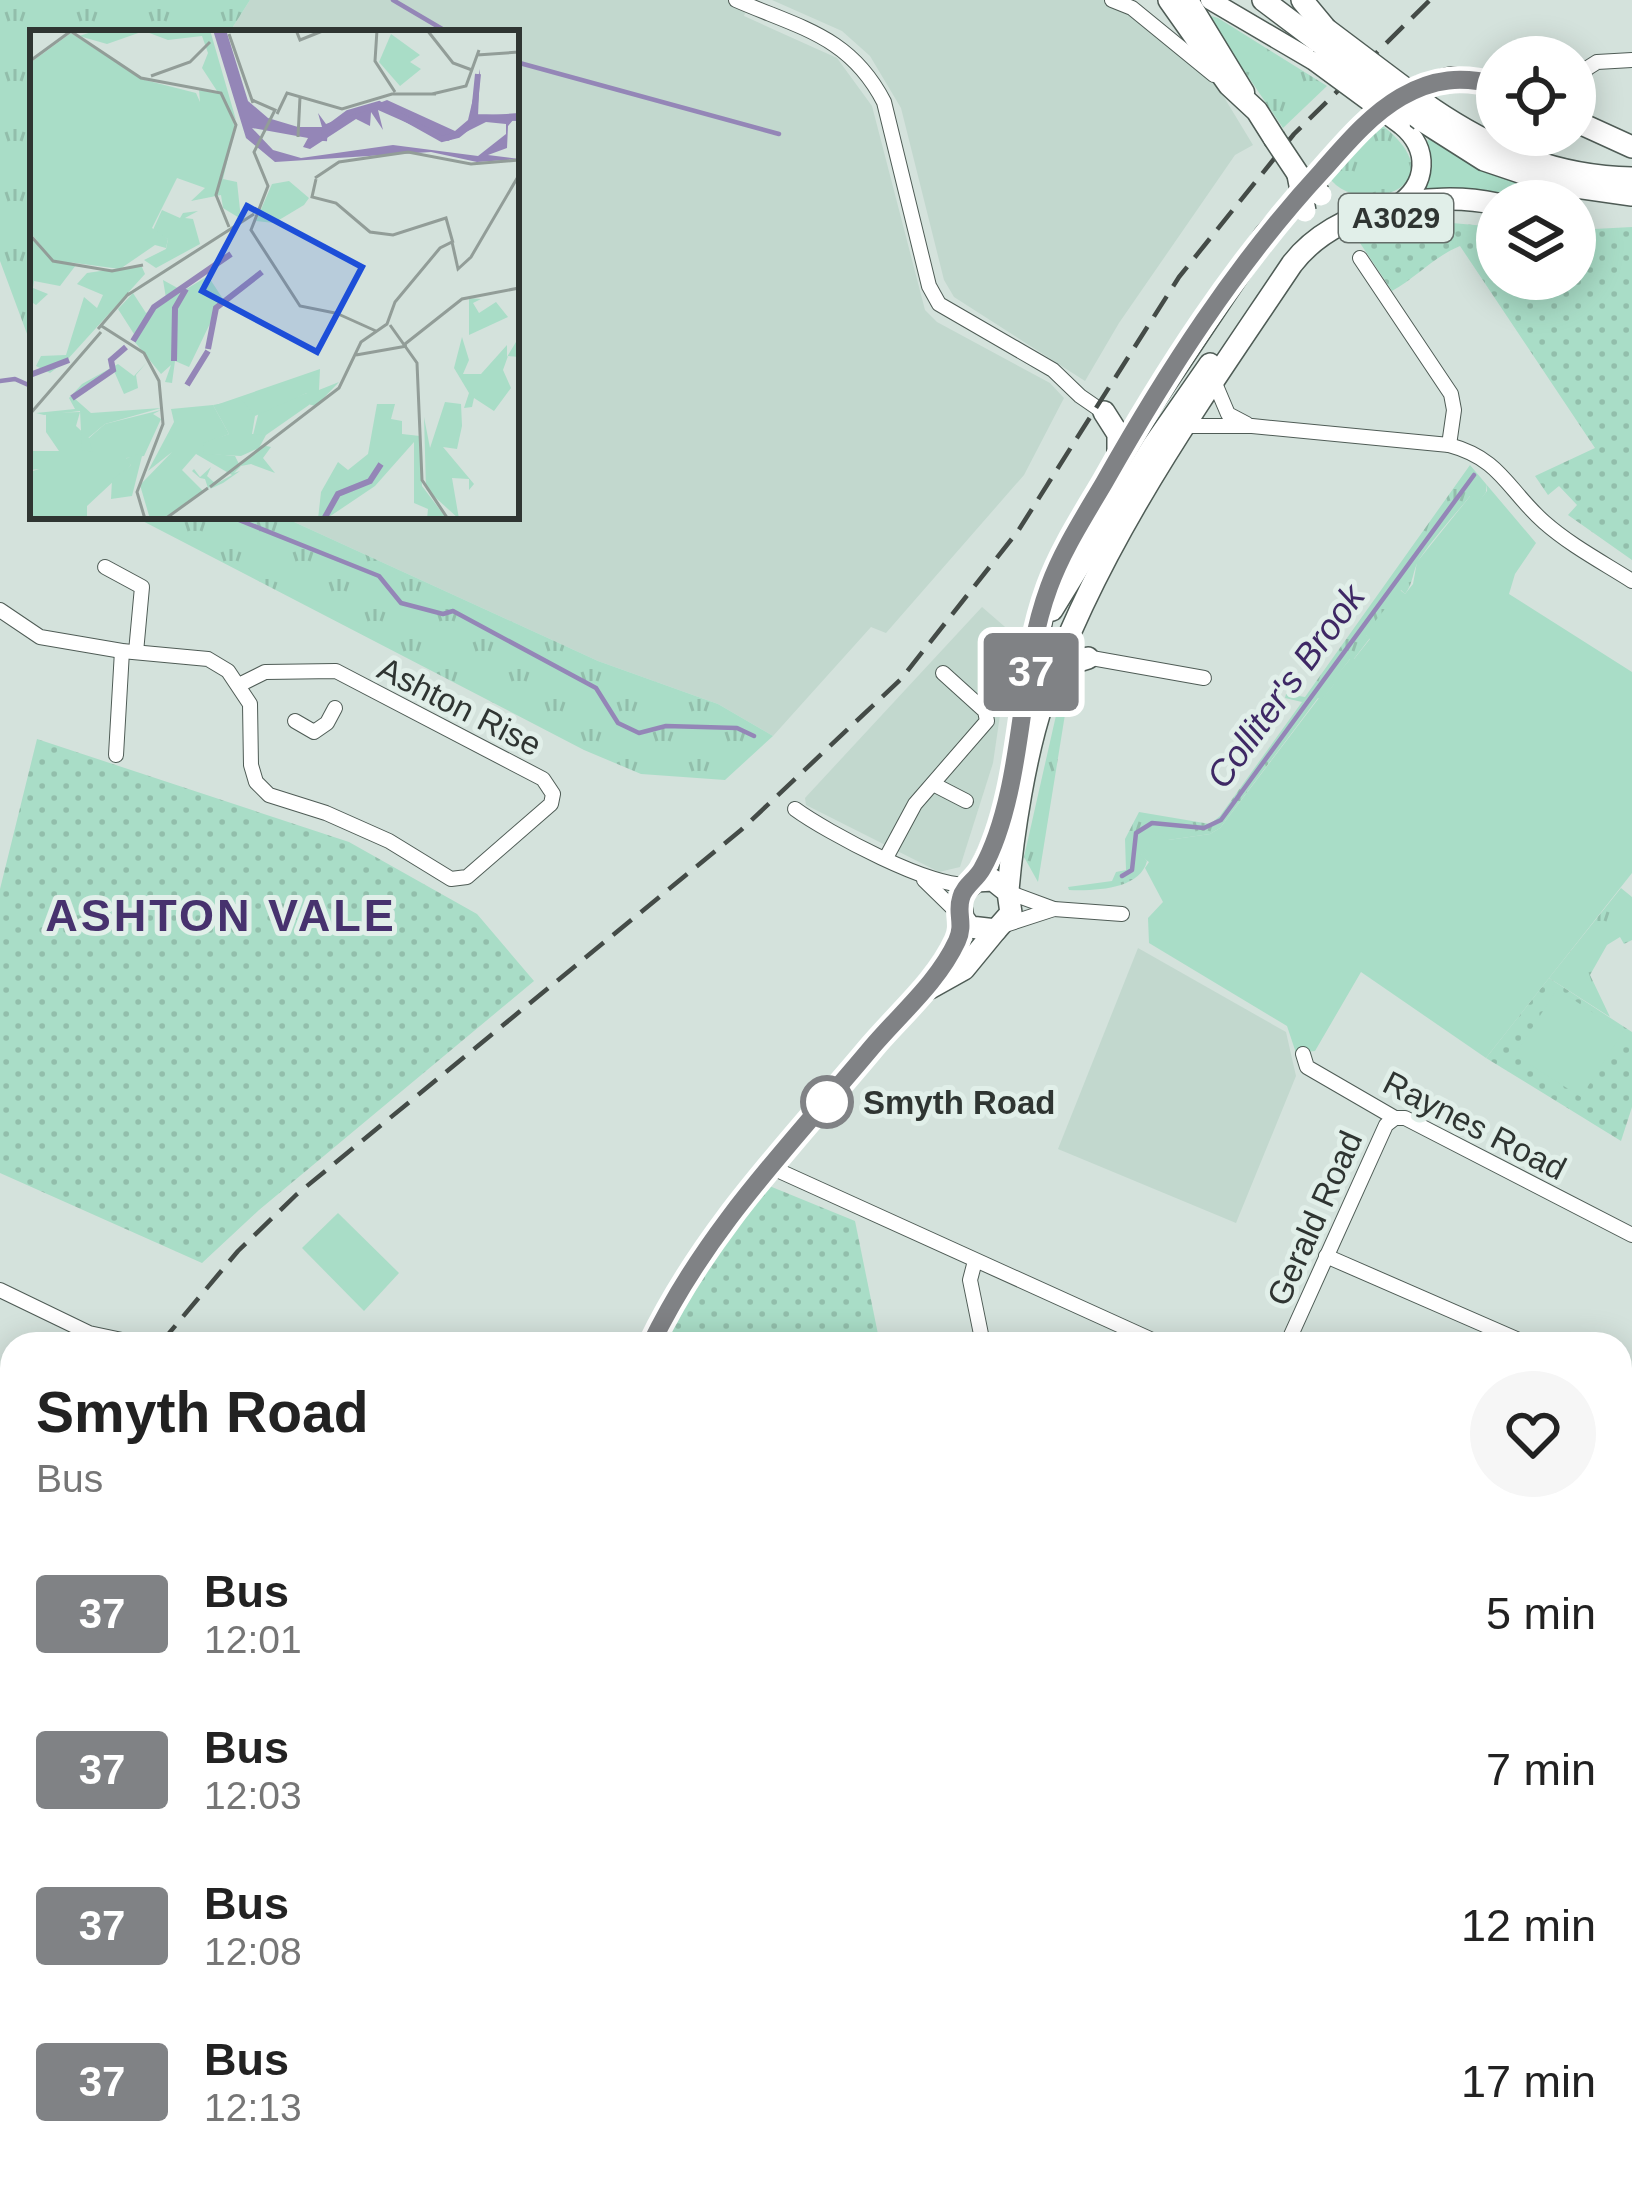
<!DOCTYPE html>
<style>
:root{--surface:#fff;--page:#f6f6f6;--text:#222;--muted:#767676}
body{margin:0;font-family:Arial,sans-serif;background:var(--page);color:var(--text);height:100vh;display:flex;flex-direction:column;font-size:45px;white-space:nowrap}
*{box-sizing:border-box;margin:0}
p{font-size:39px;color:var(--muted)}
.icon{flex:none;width:66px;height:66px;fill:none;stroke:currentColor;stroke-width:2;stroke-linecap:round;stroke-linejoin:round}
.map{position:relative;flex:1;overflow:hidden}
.sheet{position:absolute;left:0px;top:1332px;width:1632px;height:855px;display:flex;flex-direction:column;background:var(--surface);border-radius:36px 36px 0 0;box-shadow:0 6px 30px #0003}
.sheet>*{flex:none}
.badge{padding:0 24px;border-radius:9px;font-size:42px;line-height:78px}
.fabs{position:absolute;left:1476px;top:36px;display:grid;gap:24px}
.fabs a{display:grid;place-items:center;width:120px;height:120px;border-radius:50%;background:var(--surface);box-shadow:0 6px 30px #0003;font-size:60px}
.map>.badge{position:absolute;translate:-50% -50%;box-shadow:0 0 0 6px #fff}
.round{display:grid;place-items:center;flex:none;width:126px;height:126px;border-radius:63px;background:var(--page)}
.overview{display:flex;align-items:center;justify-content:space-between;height:204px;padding:0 36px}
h1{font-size:57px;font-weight:700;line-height:90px}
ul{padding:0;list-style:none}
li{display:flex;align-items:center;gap:36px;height:156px;padding:0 36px}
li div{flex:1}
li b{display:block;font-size:45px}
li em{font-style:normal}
li .badge{min-width:132px;font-weight:700;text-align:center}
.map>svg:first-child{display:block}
.built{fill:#c2d8ce}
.grass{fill:url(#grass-tufts)}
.park{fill:url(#park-dots)}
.pitch{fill:#a9ddc7}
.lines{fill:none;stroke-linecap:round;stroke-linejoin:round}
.stream{stroke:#9486b7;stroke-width:4.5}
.minor-casing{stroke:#4f5c56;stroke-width:16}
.major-casing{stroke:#4f5c56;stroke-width:21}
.highway-casing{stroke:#4f5c56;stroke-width:24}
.minor{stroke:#fff;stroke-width:14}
.major{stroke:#fff;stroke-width:18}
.highway{stroke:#fff;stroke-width:21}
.rail{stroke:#444b47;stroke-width:4.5;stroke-dasharray:24 12;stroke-linecap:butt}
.major-bridge-casing{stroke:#4f5c56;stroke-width:21;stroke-linecap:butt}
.highway-bridge-casing{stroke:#4f5c56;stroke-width:24;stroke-linecap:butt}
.major-bridge{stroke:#fff;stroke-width:18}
.highway-bridge{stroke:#fff;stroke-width:21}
.line-casing{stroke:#fff;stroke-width:27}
.line{stroke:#808285;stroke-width:18}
.stop-dot{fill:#fff;stroke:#808285;stroke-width:6}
.labels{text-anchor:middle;stroke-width:10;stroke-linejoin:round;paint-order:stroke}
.shield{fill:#e1efe9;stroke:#646d69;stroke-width:3}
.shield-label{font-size:30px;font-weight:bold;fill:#2f3532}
.street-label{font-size:33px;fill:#2f3532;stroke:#e1efe9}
.stop-label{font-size:33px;font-weight:bold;fill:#2f3532;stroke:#e1efe9;text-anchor:start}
.water-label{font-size:36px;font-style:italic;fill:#3e2865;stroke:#e1efe9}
.district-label{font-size:45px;font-weight:bold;letter-spacing:3px;fill:#47326e;stroke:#e1efe9}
.inset-river{fill:none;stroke:#9486b7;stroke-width:6}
.inset-road{fill:none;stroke:#929d98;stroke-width:3}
.view{fill:#1d4ed8;fill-opacity:0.15;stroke:#1d4ed8;stroke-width:6}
.inset-edge{fill:none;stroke:#2f3532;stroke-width:6}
</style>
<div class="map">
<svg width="1632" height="2185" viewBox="0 0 1632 2185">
<defs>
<pattern id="grass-tufts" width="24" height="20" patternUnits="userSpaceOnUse" patternTransform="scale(3)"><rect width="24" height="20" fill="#a9ddc7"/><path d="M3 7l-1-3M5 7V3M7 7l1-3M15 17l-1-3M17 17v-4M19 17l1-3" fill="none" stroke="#92beab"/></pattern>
<pattern id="park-dots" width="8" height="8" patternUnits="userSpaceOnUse" patternTransform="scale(3)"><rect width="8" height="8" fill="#a9ddc7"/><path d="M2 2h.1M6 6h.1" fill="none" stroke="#92beab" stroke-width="1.8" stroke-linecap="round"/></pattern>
</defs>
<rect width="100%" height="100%" fill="#d4e2dc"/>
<g class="built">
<path d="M 250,0 L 750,0 L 744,16 L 837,58 L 872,106 L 925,310 L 937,322 L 1050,383 L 1064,398 L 1024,475 L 886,633 L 871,627 L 773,736 L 718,704 L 598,661 L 281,516 L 516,516 L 516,33 L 229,33 Z"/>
<path d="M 772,0 L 1103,0 L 1131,10 L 1216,84 L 1253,145 L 1235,155 L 1119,323 L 1085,381 L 954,297 L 944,280 L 901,108 L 870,56 L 842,31 Z"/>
<path d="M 982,607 L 1012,633 L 993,763 L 960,867 L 939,872 L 806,805 L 805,798 Z"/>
<path d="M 1138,948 L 1286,1032 L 1296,1076 L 1236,1223 L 1058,1149 Z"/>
<path d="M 20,2175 L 537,2175 L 547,2185 L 23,2185 Z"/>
</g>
<g class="grass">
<path d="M 0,0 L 250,0 L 229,33 L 33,33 L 33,350 L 0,261 Z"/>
<path d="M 1211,16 L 1218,18 L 1327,86 L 1283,128 L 1211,22 Z"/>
<path d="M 1379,123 C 1465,187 1356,220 1328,176 Z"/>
<path d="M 1431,137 L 1476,167 L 1563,196 L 1530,197 L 1481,192 L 1417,196 C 1430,178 1433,164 1426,142 Z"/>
<path d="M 1470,465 L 1486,484 L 1486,492 L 1479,502 L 1470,496 C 1454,516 1435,536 1420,558 C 1412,570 1414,583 1405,594 L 1401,590 L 1366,635 L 1370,638 L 1353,660 L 1350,659 L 1333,681 L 1335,683 L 1322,700 L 1318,698 L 1220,828 L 1210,834 L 1168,840 L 1141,855 L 1147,861 C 1140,889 1097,891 1069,890 L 1068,887 L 1112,881 L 1116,872 L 1126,870 L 1125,839 L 1139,812 L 1210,824 L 1220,816 L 1302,702 L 1285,698 L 1286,694 L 1305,697 Z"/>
<path d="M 133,516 L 281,516 L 598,661 L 718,704 L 773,736 L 725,780 L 641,774 L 584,750 Z"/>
<path d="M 1072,671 L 1038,882 L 1024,857 L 1064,680 Z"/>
<path d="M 1621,888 L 1632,897 L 1632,940 L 1624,944 L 1620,937 L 1607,945 L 1590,975 L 1610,1017 L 1549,978 Z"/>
</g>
<g class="park">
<path d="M 1452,223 L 1497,227 L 1497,279 L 1575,279 L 1575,230 L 1632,227 L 1632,560 L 1568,515 L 1577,505 L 1559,486 L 1548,495 L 1535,476 L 1595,448 L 1460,246 C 1435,256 1417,277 1392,291 L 1360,243 L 1413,227 Z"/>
<path d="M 37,739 L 349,842 L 477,914 L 534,981 L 259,1210 L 202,1263 L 0,1173 L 0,889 Z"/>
<path d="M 1549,978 L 1632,1032 L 1632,1107 L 1621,1141 L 1486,1058 Z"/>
<path d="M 767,1185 L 855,1221 L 880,1344 L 663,1344 L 696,1281 Z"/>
</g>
<g class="pitch">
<path d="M 1486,484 L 1536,543 L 1515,574 L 1509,594 L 1632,672 L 1632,873 L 1486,1058 L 1361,972 L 1315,1051 L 1296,1053 L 1287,1026 L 1149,943 L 1148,918 L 1163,902 L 1145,868 L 1149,862 L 1140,856 L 1158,832 L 1168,840 L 1210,834 L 1220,828 L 1319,698 L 1322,699 L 1334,684 L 1332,681 L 1351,658 L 1354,659 L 1370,639 L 1365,634 L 1400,590 L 1405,594 L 1413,584 L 1417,562 L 1471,495 L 1479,501 L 1487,491 Z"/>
<path d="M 1557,989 L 1623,1032 L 1581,1097 L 1515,1055 Z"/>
<path d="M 338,1213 L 399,1273 L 364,1311 L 302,1248 Z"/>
</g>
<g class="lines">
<g class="stream">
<path d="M 393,0 L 449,33"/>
<path d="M 516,62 L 779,134"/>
<path d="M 0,381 L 15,379 L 33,387"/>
<path d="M 229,516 L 379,576 L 401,603 L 443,614 L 453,611 L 596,688 L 618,723 L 639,733 L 666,726 L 737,728 L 754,736"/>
<path d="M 1122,876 L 1132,870 L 1136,833 L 1152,823 L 1204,828 L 1221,820 L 1474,475"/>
</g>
<g class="minor-casing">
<g id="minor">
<path d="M 736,0 C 800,28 850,36 884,102 L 929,286 L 939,304 L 1053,370 L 1080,396 L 1109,416"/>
<path d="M 1112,0 L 1132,8 L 1214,75"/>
<path d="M 1580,123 C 1590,105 1577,87 1586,69 L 1597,62 L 1632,60"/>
<path d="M 1360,258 L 1451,394 L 1454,410 L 1449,445"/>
<path d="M 1214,381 L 1228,414 L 1247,424"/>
<path d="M 1185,426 L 1252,426 L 1449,445 C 1501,459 1507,489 1544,522 C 1570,545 1602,562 1632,581"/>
<path d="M 105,567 L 142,587 L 136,652"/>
<path d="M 0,610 L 40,637 L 122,651 L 208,659 L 228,671 L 250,704 L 251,765 L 256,782 L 269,795 L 326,813 L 389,841 L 451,879 L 467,877 L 551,804 L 553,794 L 543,779 L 336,671 L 265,672 L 241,684"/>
<path d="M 1086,657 L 1204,678"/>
<path d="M 295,721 L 314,732 L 327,723 L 335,708"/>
<path d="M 116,755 L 122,651"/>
<path d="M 933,784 L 966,801"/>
<path d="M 795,809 C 825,831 937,892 971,884"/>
<path d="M 887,856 L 915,804 L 987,721 L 985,711 L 943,673"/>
<path d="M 924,880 L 963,918"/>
<path d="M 1008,892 L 1054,909 L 1122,914"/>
<path d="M 1002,926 L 1054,909"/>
<path d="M 1303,1054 L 1307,1067 L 1395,1118 L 1405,1118 L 1632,1235"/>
<path d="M 775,1169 L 1161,1344"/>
<path d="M 1326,1256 L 1528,1344"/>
<path d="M 975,1261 L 970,1280 L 983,1344"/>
<path d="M 0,1290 L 89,1333 L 141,1344"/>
<path d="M 1287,1344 L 1386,1125 L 1395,1118"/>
<path d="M 1620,1384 L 1632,1389"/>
<path d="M 1620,1473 L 1632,1454"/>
<path d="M 0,1495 L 12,1484"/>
<path d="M 1620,1582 L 1632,1594"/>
<path d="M 1620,1755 L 1632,1765"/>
<path d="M 1620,1907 L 1632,1917"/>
<path d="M 1620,2053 L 1632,2048"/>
<path d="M 842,2175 L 890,2185"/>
<path d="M 1052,2185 L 1054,2175"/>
<path d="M 1176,2185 L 1178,2179"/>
<path d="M 1297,2185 L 1297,2175"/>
<path d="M 1594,2185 L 1632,2173"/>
</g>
</g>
<g class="major-casing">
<g id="major">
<path d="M 1189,0 L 1245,92"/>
<path d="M 1210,0 L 1314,61"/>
<path d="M 1397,205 C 1428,184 1430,149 1401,125"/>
</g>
</g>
<g class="highway-casing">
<g id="highway">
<path d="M 1169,0 L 1229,85 L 1257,111 L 1274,138"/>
<path d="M 1263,0 L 1320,43"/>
<path d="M 1302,0 L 1326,29"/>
<path d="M 1431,108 C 1493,150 1556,177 1632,178"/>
<path d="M 1421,120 L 1484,160 L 1555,184 L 1632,195"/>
<path d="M 1575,121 L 1632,147"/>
<path d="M 1104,412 L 1118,434 L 1118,456"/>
<path d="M 1052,610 L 1153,446 L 1210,364"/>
<path d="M 1054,674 L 1066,665 L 1088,658"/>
<path d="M 976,881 L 993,880 L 1008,892 L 1011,913 L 996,930 L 970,927 L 963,918 L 960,902 L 963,892 L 976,881 L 996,837 L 1009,793 L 1047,591 L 1133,432 L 1265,235 L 1363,126 L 1397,99 L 1422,86 L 1451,78 L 1497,85"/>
<path d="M 1008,890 C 1013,833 1025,756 1043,702 C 1098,542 1199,403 1292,264 C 1335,208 1429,189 1497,204"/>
<path d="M 930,988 L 964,969 L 996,930"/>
<path d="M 651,1344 C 707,1228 796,1138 878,1040 C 910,1002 949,970 964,921"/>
<path d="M 705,2175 L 711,2185"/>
<path d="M 736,2185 L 743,2175"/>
</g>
</g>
<use href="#minor" class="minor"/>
<use href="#major" class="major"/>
<use href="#highway" class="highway"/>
<g class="rail">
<path d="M 160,1344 L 238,1251 L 296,1195 L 741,830 L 901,679 L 1018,531 L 1179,277 L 1294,134 L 1430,0"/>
<path d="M 0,1718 L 12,1671"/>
<path d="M 0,2158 L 6,2185"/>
</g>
<g class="major-bridge-casing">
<path id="major-bridge" d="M 1314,61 L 1401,125"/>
</g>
<g class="highway-bridge-casing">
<g id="highway-bridge">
<path d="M 1326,29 L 1431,108"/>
<path d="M 1320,43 L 1421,120"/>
<path d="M 1274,138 L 1298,174 L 1321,195"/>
<path d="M 1298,175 L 1305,211"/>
</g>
</g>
<use href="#major-bridge" class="major-bridge"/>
<use href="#highway-bridge" class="highway-bridge"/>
</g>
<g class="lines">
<g class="line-casing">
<path id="line" d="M 651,1344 C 707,1228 791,1144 872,1047 C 901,1013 938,982 957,941 C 965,924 956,913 961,898 C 964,886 976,880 982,869 C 995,846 1003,819 1009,792 C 1024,726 1025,652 1049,587 C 1062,551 1084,517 1104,483 C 1166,373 1236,264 1322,171 C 1346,144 1370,115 1401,97 C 1434,78 1462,76 1497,85"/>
</g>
<use href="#line" class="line"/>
</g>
<circle class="stop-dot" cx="827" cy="1102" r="24"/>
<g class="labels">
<rect class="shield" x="1339" y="194" width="114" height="48" rx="9"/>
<g class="shield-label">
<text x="1396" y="228">A3029</text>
</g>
<g class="street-label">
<text transform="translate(460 706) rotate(27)" y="12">Ashton Rise</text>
<text transform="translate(1475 1125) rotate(27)" y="12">Raynes Road</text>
<text transform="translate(1314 1218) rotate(-66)" y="12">Gerald Road</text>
</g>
<g class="stop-label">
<text x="863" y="1114">Smyth Road</text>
</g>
<g class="water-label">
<text transform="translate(1285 686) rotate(-54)" y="13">Colliter's Brook</text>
</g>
<g class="district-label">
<text x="221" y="931">ASHTON VALE</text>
</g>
</g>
<g transform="translate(30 30)">
<rect width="489" height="489" fill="#d4e2dc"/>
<path d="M 132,180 L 150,188 L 153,183 L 168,181 L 155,188 L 163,189 L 170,214 L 126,238 L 114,230 L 136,219 L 138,209 L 122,202 ZM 2,210 L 46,235 L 30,256 L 4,251 L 3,258 L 18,264 L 6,275 L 0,271 ZM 111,235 L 115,244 L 37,330 L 20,343 L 6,336 L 11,326 L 36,325 L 54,267 L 67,278 L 73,265 L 47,254 L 57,243 ZM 233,243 L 188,277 L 159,337 L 145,331 L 142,353 L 135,352 L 141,335 L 131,344 L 104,311 L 117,291 L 104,304 L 88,279 L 103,263 L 116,283 L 136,268 L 133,250 L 153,261 L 178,246 L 193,269 ZM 277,363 L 279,375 L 236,405 L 223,405 L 229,381 ZM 183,375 L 199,404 L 174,414 L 174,423 L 205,426 L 210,436 L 232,415 L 241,417 L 233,428 L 245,443 L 221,434 L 211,436 L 204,443 L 210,441 L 193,453 L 180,459 L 183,456 L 178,458 L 175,449 L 170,448 L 162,441 L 164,439 L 170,447 L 181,437 L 177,446 L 186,454 L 202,445 L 166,424 L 152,440 L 173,461 L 133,489 L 120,489 L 110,455 L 142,422 L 118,441 L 144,392 L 141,379 ZM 131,380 L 123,384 L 131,389 L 114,426 L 96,428 L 101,435 L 57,476 L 57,489 L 0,489 L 0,442 L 9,439 L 0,440 L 0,421 L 29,421 L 16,402 L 16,383 L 50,382 L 46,396 L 59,408 L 75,394 Z" fill="#a9ddc7"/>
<path d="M 68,0 L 180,0 L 206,90 L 172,38 L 178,23 L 172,6 L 138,10 L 114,1 L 77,14 L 49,6 ZM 117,332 L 106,345 L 108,358 L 94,364 L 84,341 L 44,368 L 61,383 L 131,378 L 75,394 L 58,408 L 63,422 L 52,420 L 50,381 L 14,385 L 6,383 L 45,379 L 39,368 L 52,354 L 88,334 L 104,346 ZM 290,339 L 289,360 L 309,352 L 286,376 L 277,374 L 277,363 L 225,386 L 183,376 ZM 113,422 L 102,466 L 81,469 L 82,450 L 101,435 L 95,429 Z" fill="#a9ddc7"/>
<path d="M 212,370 L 225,386 L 222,404 L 236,405 L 229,418 L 211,426 L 174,424 L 173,413 L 199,404 L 183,375 Z" fill="#a9ddc7"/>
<path d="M 41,3 L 111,49 L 166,63 L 170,72 L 169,60 L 191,64 L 205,97 L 193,149 L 207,152 L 211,189 L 193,178 L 191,165 L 161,171 L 175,158 L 147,148 L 122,198 L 138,209 L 136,218 L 125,215 L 90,239 L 23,230 L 0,202 L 0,33 ZM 361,4 L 390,25 L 380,32 L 391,39 L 370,56 L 349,32 ZM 259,151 L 279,168 L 274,175 L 244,193 L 226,191 L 242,154 ZM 439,268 L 451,269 L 443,273 L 449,283 L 466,272 L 478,287 L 439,305 ZM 432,307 L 439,330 L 433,344 L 451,344 L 477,315 L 477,327 L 489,307 L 489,327 L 478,326 L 473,340 L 481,358 L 464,381 L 444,368 L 442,377 L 434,378 L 439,363 L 424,338 ZM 415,372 L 431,374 L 432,396 L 427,419 L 413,417 L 444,454 L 439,460 L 439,449 L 422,448 L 429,489 L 396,459 L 394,387 L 400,418 ZM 347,374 L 365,374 L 361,389 L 372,391 L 372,404 L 390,406 L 392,456 L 417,489 L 397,489 L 398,479 L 384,473 L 384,412 L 345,456 L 296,489 L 288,489 L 291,462 L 308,432 L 318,440 L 338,424 Z" fill="#a9ddc7"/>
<path d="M 183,0 L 197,3 L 218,71 L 238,88 L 268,97 L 292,97 L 288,83 L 296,94 L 357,70 L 425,101 L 438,90 L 450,39 L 448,86 L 489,83 L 478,96 L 477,118 L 458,125 L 489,129 L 447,132 L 401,122 L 245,132 L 216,108 ZM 348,80 L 418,111 L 456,92 L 476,94 L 476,104 L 448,126 L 363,115 L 271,128 L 243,120 L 222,98 L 278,108 L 273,117 L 280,119 L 326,89 L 340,96 L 341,82 L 353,100 Z" fill="#9486b7" fill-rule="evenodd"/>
<path class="inset-river" d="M 444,87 L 489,88M 294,111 L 295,100 L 318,83 L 349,74 L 412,109 L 428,105 L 443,93 L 448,44M 103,311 L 124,277 L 201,224M 178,319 L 186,278 L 232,242M 144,331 L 145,278 L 156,259M 0,345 L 39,330M 157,355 L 178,321M 42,368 L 83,340 L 81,330 L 96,317M 294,489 L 308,464 L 340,451 L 351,434"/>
<path class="inset-road" d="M 39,0 L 111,48 L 191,63 L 206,95 L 186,165 L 199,197M 266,0 L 270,10 L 295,0M 347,0 L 345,31 L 365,62M 397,0 L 423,33 L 442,40M 199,4 L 223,73M 447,25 L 489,22M 0,31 L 41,1M 121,46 L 160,32 L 180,12M 402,64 L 436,56 L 449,20M 222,70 L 245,80 L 224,122 L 238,156 L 221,200 L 270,276 L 310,284M 247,84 L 257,63 L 312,79 L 362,64 L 406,64M 268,107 L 270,67M 285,148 L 309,132 L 378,122 L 441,134 L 489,130M 286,149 L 282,167 L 306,173 L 340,202 L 363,205 L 416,188 L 423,213M 0,205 L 23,231 L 82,241 L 113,235M 96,266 L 224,184M 306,283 L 346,301M 70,295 L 114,323 L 129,351 L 133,394 L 107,462 L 115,489M 360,295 L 387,333 L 392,450 L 418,489M 68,299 L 99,263M 375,314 L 432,269 L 489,258M 326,325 L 377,316M 0,384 L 71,302M 180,457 L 309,358 L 331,312 L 357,294 L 365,272 L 410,218 L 422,212 L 428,239 L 441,227 L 489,145M 135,489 L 178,458"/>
<path class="view" d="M 217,176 L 332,237 L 287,322 L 172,261 Z"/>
<rect width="489" height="489" class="inset-edge"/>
</g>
</svg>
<div class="fabs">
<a><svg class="icon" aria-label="locate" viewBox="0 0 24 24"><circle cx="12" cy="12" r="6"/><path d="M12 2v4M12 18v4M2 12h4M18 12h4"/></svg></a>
<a><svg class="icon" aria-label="layers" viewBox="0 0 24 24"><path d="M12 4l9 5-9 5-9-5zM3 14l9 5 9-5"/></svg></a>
</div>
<b class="badge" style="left:1031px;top:672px;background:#808285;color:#fff">37</b>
<section class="sheet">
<div class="overview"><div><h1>Smyth Road</h1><p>Bus</p></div><a class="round"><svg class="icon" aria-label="heart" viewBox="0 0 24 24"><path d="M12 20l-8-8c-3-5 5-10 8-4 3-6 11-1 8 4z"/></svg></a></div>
<ul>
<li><span class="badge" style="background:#808285;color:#fff">37</span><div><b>Bus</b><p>12:01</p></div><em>5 min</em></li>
<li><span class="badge" style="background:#808285;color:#fff">37</span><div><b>Bus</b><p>12:03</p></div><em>7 min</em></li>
<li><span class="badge" style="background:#808285;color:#fff">37</span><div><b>Bus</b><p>12:08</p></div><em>12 min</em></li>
<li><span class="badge" style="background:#808285;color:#fff">37</span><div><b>Bus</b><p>12:13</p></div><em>17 min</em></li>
</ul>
</section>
</div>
